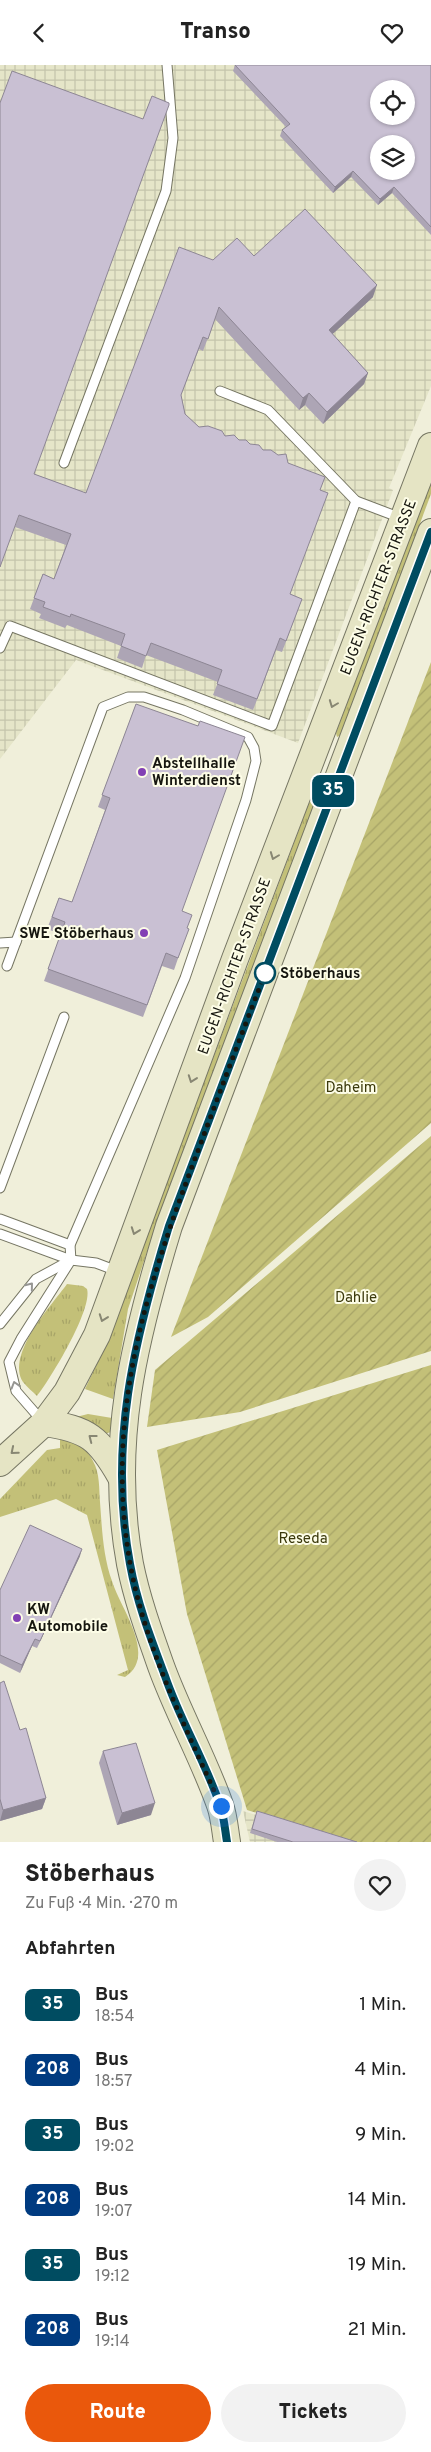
<!DOCTYPE html>
<html lang="de">
<meta charset="utf-8">
<style>
:root{--surface:#fff;--page:#f2f2f2;--text:#222;--muted:#767676;--accent:#ea580c}
body{margin:0;font-family:Overpass,sans-serif;background:var(--page);color:var(--text);height:100vh;display:flex;flex-direction:column;font-size:19px;white-space:nowrap}
*{box-sizing:border-box;margin:0}
p{font-size:16px;color:var(--muted)}
.icon{flex:none;width:28px;height:28px;fill:none;stroke:currentColor;stroke-width:2;stroke-linecap:round;stroke-linejoin:round}
.map{position:relative;height:1777px;overflow:hidden}
.panel{display:flex;flex-direction:column;background:var(--surface);flex:1}
.panel>*{flex:none}
.badge{padding:0 10px;border-radius:8px;font-size:18px;line-height:32px}
.controls{position:absolute;left:370px;top:15px;display:grid;gap:10px}
.controls a{display:grid;place-items:center;width:45px;height:45px;border-radius:50%;background:var(--surface);box-shadow:0 1px 4px #0004;font-size:25px}
.you{position:absolute;width:25px;height:25px;margin:-12px;border:4px solid #fff;border-radius:50%;background:#1a73e8;box-shadow:0 0 0 8px #1a73e833}
.map>.badge{position:absolute;translate:-50% -50%;box-shadow:0 0 0 2px #fff}
h2{padding:0 25px;font-size:19px;line-height:45px}
.round{display:grid;place-items:center;flex:none;width:52px;height:52px;border-radius:26px;background:var(--page)}
.head{display:flex;align-items:center;justify-content:space-between;height:85px;padding:0 25px}
h1{font-size:24px;font-weight:800;line-height:38px}
.cta{display:flex;gap:10px;margin-top:auto;padding:10px 25px}
.cta a{flex:1;height:58px;border-radius:30px;background:var(--accent);color:#fff;font-size:20px;font-weight:800;line-height:58px;text-align:center}
.cta a+a{background:var(--page);color:var(--text)}
ul{padding:0;list-style:none}
li{display:flex;align-items:center;gap:15px;height:65px;padding:0 25px}
li div{flex:1}
li b{display:block;font-size:19px}
li em{font-style:normal}
li .badge{min-width:55px;font-weight:700;text-align:center}
header{display:flex;justify-content:space-between;align-items:center;height:65px;padding:0 25px;background:var(--surface);font-size:22px;font-weight:800}
.map>svg:first-child{display:block}
.industrial{fill:url(#industrial-grid);fill-rule:evenodd}
.grass{fill:url(#grass-tufts)}
.garden{fill:url(#garden-furrows)}
.lines{fill:none;stroke-linecap:round;stroke-linejoin:round}
.service-casing{stroke:#767663;stroke-width:11}
.secondary-casing{stroke:#767663;stroke-width:28}
.service{stroke:#fff;stroke-width:9}
.secondary{stroke:#e5e4c4;stroke-width:26}
.wall{fill:#ada5b5}
.shaded-wall{fill:#8d8694}
.building{fill:#c9c0d3;stroke:#8d8694;fill-rule:evenodd}
.oneway{stroke:#888773}
.oneway2{stroke:#969693}
.line-casing{stroke:#fff;stroke-width:11}
.line{stroke:#004c61;stroke-width:8}
.walk{stroke:#16160f;stroke-width:5;stroke-dasharray:0 9}
.poi-dot{fill:#8240b4;stroke:#fdfde7;stroke-width:2}
.stop-dot{fill:#fff;stroke:#004c61;stroke-width:2.5}
.labels{text-anchor:middle;stroke-width:4;stroke-linejoin:round;paint-order:stroke}
.street-label{font-size:15px;fill:#16160f;stroke:#fdfde7}
.poi-label{font-size:15px;font-weight:bold;fill:#16160f;stroke:#fdfde7;text-anchor:start}
.stop-label{font-size:15px;font-weight:bold;fill:#16160f;stroke:#fdfde7;text-anchor:start}
.park-label{font-size:15px;fill:#3b390c;stroke:#fdfde7}
</style>
<header><svg class="icon" aria-label="back" viewBox="0 0 24 24"><path d="M15 5l-7 7 7 7"/></svg>Transo<svg class="icon" aria-label="heart" viewBox="0 0 24 24"><path d="M12 20l-8-8c-3-5 5-10 8-4 3-6 11-1 8 4z"/></svg></header>
<div class="map">
<svg width="431" height="1777" viewBox="0 0 431 1777">
<defs>
<pattern id="industrial-grid" width="8" height="8" patternUnits="userSpaceOnUse" patternTransform="scale(1.25)"><rect width="8" height="8" fill="#e5e5c8"/><path d="M0 4h8M4 0v8" fill="none" stroke="#c4c4ab"/></pattern>
<pattern id="grass-tufts" width="24" height="20" patternUnits="userSpaceOnUse" patternTransform="scale(1.25)"><rect width="24" height="20" fill="#c3c078"/><path d="M3 7l-1-3M5 7V3M7 7l1-3M15 17l-1-3M17 17v-4M19 17l1-3" fill="none" stroke="#a7a467"/></pattern>
<pattern id="garden-furrows" width="10" height="10" patternUnits="userSpaceOnUse" patternTransform="scale(1.25)"><rect width="10" height="10" fill="#c3c078"/><path d="M-1 1l2-2M0 10L10 0M9 11l2-2" fill="none" stroke="#a7a467"/></pattern>
</defs>
<rect width="100%" height="100%" fill="#f0efda"/>
<g class="industrial">
<path d="M 0,0 L 431,0 L 431,321 L 389,423 L 393,425 L 298,678 L 76,595 L 0,694 ZM 379,24 L 406,24 L 406,51 L 379,51 ZM 379,79 L 406,79 L 406,106 L 379,106 Z"/>
<path d="M 243,1746 L 342,1777 L 250,1777 Z"/>
</g>
<g class="grass">
<path d="M 431,414 L 431,429 L 341,670 L 337,672 L 336,668 Z"/>
<path d="M 313,736 L 315,740 L 149,1181 L 128,1244 L 113,1334 L 85,1324 L 103,1286 L 309,738 Z"/>
<path d="M 67,1219 L 83,1221 L 87,1224 C 93,1244 50,1315 37,1331 C 33,1327 27,1322 23,1317 C 6,1289 51,1241 67,1219 Z"/>
<path d="M 88,1349 L 112,1353 L 111,1367 L 104,1369 L 76,1352 Z"/>
<path d="M 60,1374 C 73,1377 87,1382 93,1396 C 100,1408 99,1424 100,1437 C 102,1464 103,1491 112,1516 C 120,1543 158,1591 125,1612 L 117,1610 L 128,1605 L 87,1450 L 56,1434 L 0,1452 L 0,1434 L 47,1385 L 60,1383 Z"/>
</g>
<g class="garden">
<path d="M 431,597 L 431,1058 L 208,1252 L 171,1272 Z"/>
<path d="M 431,1071 L 431,1286 L 240,1347 L 147,1362 L 155,1305 Z"/>
<path d="M 431,1300 L 431,1777 L 354,1777 L 247,1745 L 187,1549 L 157,1385 Z"/>
</g>
<g class="lines">
<g class="service-casing">
<g id="service">
<path d="M 220,326 L 268,345 L 356,436"/>
<path d="M 64,398 L 166,126 L 173,73 L 167,0"/>
<path d="M 0,583 L 10,561 L 272,661 L 356,436 L 401,453"/>
<path d="M 0,878 L 16,877"/>
<path d="M 7,901 L 103,642 L 128,632 L 144,632 L 183,645 L 248,672 L 254,683 L 256,696 L 246,735 L 185,913 L 70,1180 L 71,1195 L 21,1274 L 9,1297 L 16,1326 L 43,1357"/>
<path d="M 0,1123 L 64,952"/>
<path d="M 0,1154 L 70,1180"/>
<path d="M 0,1169 L 71,1195 L 96,1198 L 117,1206"/>
<path d="M 0,1259 L 36,1214 L 71,1195"/>
</g>
</g>
<g class="secondary-casing">
<g id="secondary">
<path d="M 44,1358 C 88,1364 99,1373 121,1412"/>
<path d="M 0,1398 L 44,1358 L 67,1327 L 97,1270 L 235,894 L 431,381"/>
<path d="M 227,1777 C 225,1765 224,1751 220,1740 C 203,1692 178,1648 161,1601 C 149,1567 137,1534 130,1499 C 108,1379 134,1275 169,1161 L 431,467"/>
</g>
</g>
<use href="#service" class="service"/>
<use href="#secondary" class="secondary"/>
</g>
<g class="wall">
<path d="M 235,0 L 431,0 L 431,170 L 392,128 L 378,140 L 351,112 L 333,128 L 280,71 L 282,65 L 286,62 L 233,6 Z"/>
<path d="M 254,191 L 373,232 L 332,269 L 368,308 L 364,319 L 323,359 L 305,340 L 299,345 L 215,254 L 203,286 L 199,284 L 181,330 L 185,349 L 199,362 L 250,379 L 288,398 L 320,425 L 290,529 L 302,534 L 282,587 L 276,585 L 253,645 L 213,630 L 218,617 L 146,590 L 142,603 L 117,593 L 121,581 L 67,560 L 65,563 L 39,553 L 41,549 L 30,544 L 43,509 L 54,514 L 66,480 L 15,462 L 34,409 L 86,428 L 213,195 Z"/>
<path d="M 136,639 L 182,846 L 187,863 L 184,876 L 174,905 L 162,901 L 143,952 L 44,916 L 61,869 L 47,864 L 59,833 L 72,837 L 105,745 L 98,742 Z"/>
<path d="M 80,1491 L 37,1583 L 32,1581 L 20,1608 L 0,1598 L 0,1525 Z"/>
<path d="M 0,1618 L 20,1665 L 46,1733 L 42,1744 L 0,1756 Z"/>
<path d="M 103,1686 L 151,1750 L 117,1760 L 99,1698 Z"/>
<path d="M 257,1746 L 357,1777 L 277,1777 L 250,1768 Z"/>
</g>
<g class="shaded-wall">
<path d="M 353,106 L 351,112 L 333,128 L 335,122 Z"/>
<path d="M 394,122 L 392,128 L 378,140 L 380,134 Z"/>
<path d="M 377,220 L 373,232 L 324,277 L 329,265 Z"/>
<path d="M 368,308 L 364,319 L 323,359 L 327,347 Z"/>
<path d="M 309,328 L 305,340 L 299,345 L 303,333 Z"/>
<path d="M 82,1484 L 80,1491 L 37,1583 L 40,1576 Z"/>
<path d="M 35,1574 L 32,1581 L 20,1608 L 22,1600 Z"/>
<path d="M 46,1733 L 42,1744 L 0,1756 L 3,1745 Z"/>
<path d="M 155,1738 L 151,1750 L 117,1760 L 122,1748 Z"/>
</g>
<g class="building">
<path d="M 235,0 L 431,0 L 431,162 L 394,122 L 380,134 L 353,106 L 335,122 L 282,65 L 290,59 ZM 379,24 L 406,24 L 406,51 L 379,51 ZM 379,79 L 406,79 L 406,106 L 379,106 Z"/>
<path d="M 12,6 L 143,54 L 152,31 L 169,38 L 169,40 L 34,409 L 86,428 L 179,182 L 213,195 L 237,173 L 254,191 L 305,144 L 377,220 L 329,265 L 368,308 L 327,347 L 309,328 L 303,333 L 219,242 L 208,274 L 203,272 L 181,330 L 185,349 L 199,362 L 208,361 L 222,366 L 225,371 L 234,370 L 239,375 L 246,375 L 250,379 L 259,380 L 263,385 L 271,385 L 278,390 L 286,389 L 288,398 L 325,412 L 320,425 L 328,428 L 290,529 L 302,534 L 286,576 L 280,573 L 257,634 L 217,619 L 222,605 L 151,578 L 146,591 L 121,581 L 125,569 L 71,549 L 70,552 L 43,542 L 45,537 L 34,533 L 43,509 L 54,514 L 71,469 L 19,450 L 0,502 L 0,38 Z"/>
<path d="M 136,639 L 198,661 L 200,656 L 245,672 L 182,846 L 192,850 L 187,863 L 189,864 L 178,893 L 166,888 L 147,940 L 48,904 L 65,857 L 52,852 L 59,833 L 72,837 L 110,733 L 102,730 Z"/>
<path d="M 30,1460 L 82,1484 L 40,1576 L 35,1574 L 22,1600 L 0,1590 L 0,1525 Z"/>
<path d="M 4,1616 L 20,1665 L 26,1663 L 46,1733 L 3,1745 L 0,1734 L 0,1618 Z"/>
<path d="M 136,1678 L 155,1738 L 122,1748 L 103,1686 Z"/>
<path d="M 257,1746 L 357,1777 L 293,1777 L 252,1764 Z"/>
</g>
<defs><path id="oneway-chevron" d="M-2-3.5L2.5 0L-2 3.5" fill="none" stroke-width="1.6" stroke-linecap="round" stroke-linejoin="round" transform="scale(1.25)"/></defs>
<g class="oneway">
<use href="#oneway-chevron" transform="translate(333 639) rotate(111)"/>
<use href="#oneway-chevron" transform="translate(274 791) rotate(111)"/>
<use href="#oneway-chevron" transform="translate(192 1014) rotate(110)"/>
<use href="#oneway-chevron" transform="translate(135 1166) rotate(110)"/>
<use href="#oneway-chevron" transform="translate(103 1253) rotate(110)"/>
<use href="#oneway-chevron" transform="translate(92 1373) rotate(-142)"/>
<use href="#oneway-chevron" transform="translate(14 1386) rotate(140)"/>
</g>
<g class="oneway2">
<use href="#oneway-chevron" transform="translate(30 1221) rotate(-51)"/>
<use href="#oneway-chevron" transform="translate(15 1320) rotate(-107)"/>
</g>
<g class="lines">
<g class="line-casing">
<path id="line" d="M 227,1777 C 225,1765 224,1751 220,1740 C 205,1696 180,1655 165,1611 C 151,1574 137,1538 130,1499 C 108,1380 134,1275 169,1161 L 431,467"/>
</g>
<use href="#line" class="line"/>
<path class="walk" d="M 221,1741 C 186,1663 145,1583 130,1498 C 104,1349 147,1221 199,1083 C 221,1024 243,965 266,906 L 265,908"/>
</g>
<g class="poi-dot">
<circle cx="142" cy="707" r="5"/>
<circle cx="144" cy="868" r="5"/>
<circle cx="17" cy="1553" r="5"/>
</g>
<circle class="stop-dot" cx="265" cy="908" r="10"/>
<g class="labels">
<g class="street-label">
<text transform="translate(378 522) rotate(-69)" y="5">EUGEN-RICHTER-STRASSE</text>
<text transform="translate(234 901) rotate(-70)" y="5">EUGEN-RICHTER-STRASSE</text>
</g>
<g class="poi-label">
<text x="152" y="703">Abstellhalle<tspan x="152" dy="17">Winterdienst</tspan></text>
<text x="134" y="873" text-anchor="end">SWE Stöberhaus</text>
<text x="27" y="1549">KW<tspan x="27" dy="17">Automobile</tspan></text>
</g>
<g class="stop-label">
<text x="280" y="913">Stöberhaus</text>
</g>
<g class="park-label">
<text x="351" y="1027">Daheim</text>
<text x="356" y="1237">Dahlie</text>
<text x="303" y="1478">Reseda</text>
</g>
</g>
</svg>
<div class="controls">
<a><svg class="icon" aria-label="locate" viewBox="0 0 24 24"><circle cx="12" cy="12" r="6"/><path d="M12 2v4M12 18v4M2 12h4M18 12h4"/></svg></a>
<a><svg class="icon" aria-label="layers" viewBox="0 0 24 24"><path d="M12 4l9 5-9 5-9-5zM3 14l9 5 9-5"/></svg></a>
</div>
<div class="you" style="left:221px;top:1741px"></div>
<b class="badge" style="left:333px;top:726px;background:#004c61;color:#fff">35</b>
</div>
<section class="panel">
<div class="head"><div><h1>Stöberhaus</h1><p>Zu Fuß · 4 Min. · 270 m</p></div><a class="round"><svg class="icon" aria-label="heart" viewBox="0 0 24 24"><path d="M12 20l-8-8c-3-5 5-10 8-4 3-6 11-1 8 4z"/></svg></a></div>
<h2>Abfahrten</h2>
<ul>
<li><span class="badge" style="background:#004c61;color:#fff">35</span><div><b>Bus</b><p>18:54</p></div><em>1 Min.</em></li>
<li><span class="badge" style="background:#003b80;color:#fff">208</span><div><b>Bus</b><p>18:57</p></div><em>4 Min.</em></li>
<li><span class="badge" style="background:#004c61;color:#fff">35</span><div><b>Bus</b><p>19:02</p></div><em>9 Min.</em></li>
<li><span class="badge" style="background:#003b80;color:#fff">208</span><div><b>Bus</b><p>19:07</p></div><em>14 Min.</em></li>
<li><span class="badge" style="background:#004c61;color:#fff">35</span><div><b>Bus</b><p>19:12</p></div><em>19 Min.</em></li>
<li><span class="badge" style="background:#003b80;color:#fff">208</span><div><b>Bus</b><p>19:14</p></div><em>21 Min.</em></li>
</ul>
<div class="cta"><a>Route</a><a>Tickets</a></div>
</section>
